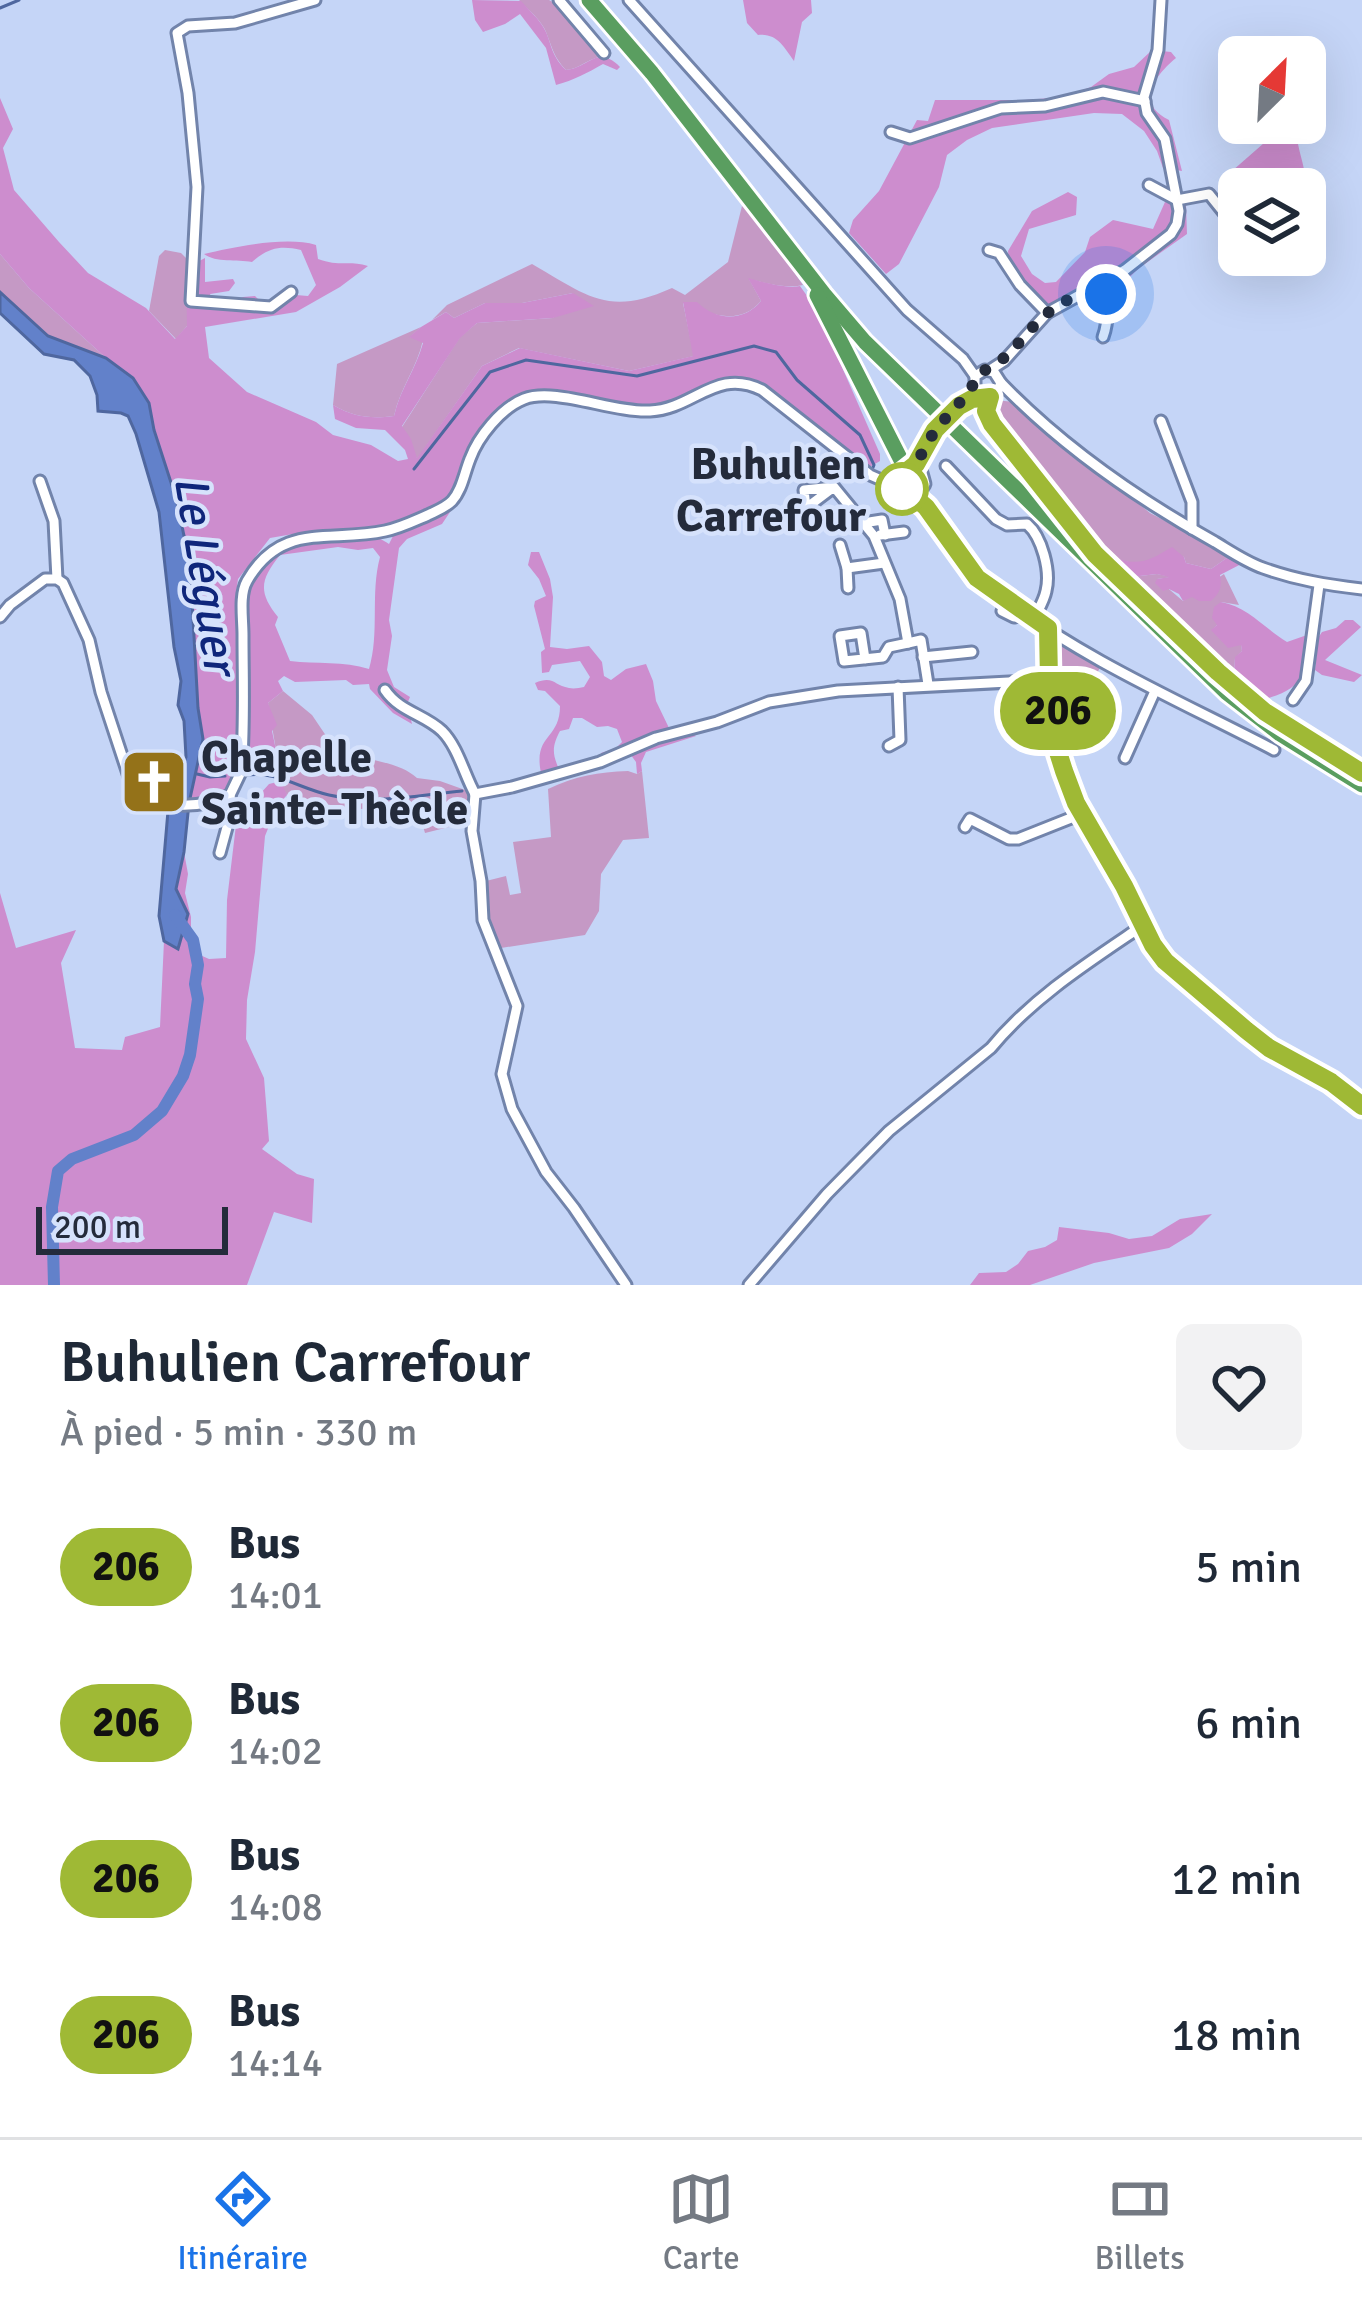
<!DOCTYPE html>
<html lang="fr">
<meta charset="utf-8">
<style>
:root{--surface:#fff;--page:#f2f2f3;--text:#1f2937;--muted:#747a83;--line:#e0e1e3;--accent:#1a73e8}
body{margin:0;font-family:Signika,sans-serif;background:var(--page);color:var(--text);height:100vh;display:flex;flex-direction:column;font-size:45px;white-space:nowrap}
*{box-sizing:border-box;margin:0}
p{font-size:39px;color:var(--muted)}
.icon{flex:none;width:66px;height:66px;fill:none;stroke:currentColor;stroke-width:2;stroke-linecap:round;stroke-linejoin:round}
.map{position:relative;height:1285px;overflow:hidden}
.side{display:flex;flex-direction:column;background:var(--surface);flex:1}
.side>*{flex:none}
.badge{padding:0 24px;border-radius:39px;font-size:42px;line-height:78px}
.needle{width:78px;rotate:24deg}
.controls{position:absolute;left:1218px;top:36px;display:grid;gap:24px}
.controls a{display:grid;place-items:center;width:108px;height:108px;border-radius:18px;background:var(--surface);box-shadow:0 12px 48px #0002;font-size:60px}
.scale{position:absolute;left:36px;bottom:30px;width:192px;box-sizing:border-box;padding-left:12px;border:6px solid #242b3b;border-top:0;font-size:33px;line-height:42px;white-space:nowrap;color:#242b3b;-webkit-text-stroke:9px #d6e2fc;paint-order:stroke}
.you{position:absolute;width:60px;height:60px;margin:-30px;border:9px solid #fff;border-radius:50%;background:#1a73e8;box-shadow:0 0 0 18px #1a73e833}
.map>.badge{position:absolute;translate:-50% -50%;box-shadow:0 0 0 6px #fff}
.round{display:grid;place-items:center;flex:none;width:126px;height:126px;border-radius:18px;background:var(--page)}
.summary{display:flex;align-items:center;justify-content:space-between;height:204px;padding:0 60px}
h1{font-size:57px;font-weight:600;line-height:90px}
ul{padding:0;list-style:none}
li{display:flex;align-items:center;gap:36px;height:156px;padding:0 60px}
li div{flex:1}
li b{display:block;font-size:45px}
li em{font-style:normal}
li .badge{min-width:132px;font-weight:700;text-align:center}
.tabs{display:flex;justify-content:space-around;align-items:center;height:168px;border-top:3px solid var(--line);background:var(--surface);font-size:33px;color:var(--muted)}
.tabs a{display:grid;justify-items:center;gap:6px}
.tabs .active{color:var(--accent)}
.map>svg:first-child{display:block}
.green{fill:#c599c5}
.forest{fill:#cd8dce;fill-rule:evenodd}
.water{fill:#6281ca;stroke:#4f679f;stroke-width:3}
.lines{fill:none;stroke-linecap:round;stroke-linejoin:round}
.stream{stroke:#4f679f;stroke-width:3}
.river{stroke:#6281ca;stroke-width:12}
.minor-casing{stroke:#7284ab;stroke-width:15}
.highway-casing{stroke:#fff;stroke-width:21}
.minor{stroke:#fff;stroke-width:9}
.highway{stroke:#5a9e60;stroke-width:15}
.minor-bridge-casing{stroke:#7284ab;stroke-width:15;stroke-linecap:butt}
.minor-bridge{stroke:#fff;stroke-width:9}
.line-casing{stroke:#fff;stroke-width:27}
.line{stroke:#9fb935;stroke-width:18}
.walk{stroke:#242b3b;stroke-width:12;stroke-dasharray:0 21.6}
.stop-dot{fill:#fff;stroke:#9fb935;stroke-width:6}
.labels{text-anchor:middle;stroke-width:9;stroke-linejoin:round;paint-order:stroke}
.stop-label{font-size:45px;font-weight:bold;fill:#242b3b;stroke:#d6e2fc;text-anchor:end}
.poi-label{font-size:45px;font-weight:bold;fill:#242b3b;stroke:#d6e2fc;text-anchor:start}
.water-label{font-size:48px;font-style:italic;fill:#0f267b;stroke:#d6e2fc}
</style>
<div class="map">
<svg width="1362" height="1285" viewBox="0 0 1362 1285">
<rect width="100%" height="100%" fill="#c5d5f7"/>
<g class="green">
<path d="M 519,0 L 549,0 L 558,5 L 599,57 C 586,60 579,69 566,70 C 554,58 552,47 546,32 C 542,21 528,9 519,0 Z"/>
<path d="M 742,206 L 753,213 L 803,285 C 788,289 765,283 749,279 L 761,301 C 739,327 710,314 683,303 L 694,356 L 629,371 L 519,348 L 482,366 L 417,459 L 402,427 L 460,337 L 477,323 L 553,318 L 573,293 L 522,303 L 485,303 L 454,318 L 446,312 L 432,320 L 447,305 L 532,264 C 588,296 608,317 672,288 L 685,295 L 728,262 Z"/>
<path d="M 165,250 L 181,253 L 188,260 L 187,326 L 176,339 L 149,311 L 159,256 Z"/>
<path d="M 0,254 L 29,288 L 106,358 L 48,336 L 0,292 Z"/>
<path d="M 421,327 L 410,337 L 423,340 C 417,368 400,388 394,416 C 370,419 354,417 333,405 L 337,364 Z"/>
<path d="M 995,400 L 1014,402 L 1150,513 L 1231,555 L 1211,569 L 1186,563 L 1184,557 L 1166,551 C 1151,564 1131,566 1114,557 C 1096,547 1081,525 1068,509 C 1042,477 1016,445 993,411 Z"/>
<path d="M 1157,574 L 1173,577 L 1157,579 L 1183,601 L 1224,574 L 1239,605 L 1221,602 L 1217,625 L 1212,630 L 1228,647 L 1241,644 L 1242,651 L 1235,658 L 1234,672 L 1230,673 L 1131,577 Z"/>
<path d="M 1057,640 L 1100,667 L 1089,693 L 1094,708 L 1064,706 L 1053,677 L 1051,644 Z"/>
<path d="M 283,691 L 312,715 L 337,752 C 361,759 399,761 417,778 L 440,781 L 468,791 L 467,819 L 461,824 L 425,833 L 416,803 L 352,810 L 287,795 L 271,770 L 276,750 L 268,703 Z"/>
<path d="M 628,771 L 637,774 L 642,771 L 649,838 L 623,840 L 601,874 L 599,911 L 585,935 L 501,948 C 489,925 487,906 486,881 L 506,876 L 510,895 L 521,893 L 513,842 L 551,837 L 548,789 C 576,776 598,772 628,771 Z"/>
</g>
<g class="forest">
<path d="M 472,0 L 521,1 C 528,9 536,16 542,25 C 552,40 549,54 566,70 C 589,68 597,44 620,67 L 617,70 L 603,64 C 587,73 574,80 556,85 L 546,48 L 520,14 L 505,24 L 483,32 L 475,20 Z"/>
<path d="M 743,0 L 811,0 L 812,13 L 802,22 L 794,61 C 784,47 777,33 758,35 L 747,23 Z"/>
<path d="M 1152,50 L 1171,52 L 1176,58 C 1154,76 1135,104 1169,120 L 1182,171 L 1163,168 L 1157,151 L 1144,131 L 1122,114 L 1094,113 L 992,128 L 967,140 L 947,155 L 939,187 L 899,264 L 886,274 L 849,233 L 853,220 L 879,191 L 917,120 L 928,121 L 935,100 L 1025,100 L 1064,97 L 1091,87 L 1109,74 L 1134,67 Z"/>
<path d="M 0,98 L 13,129 L 3,148 L 14,190 L 59,242 L 88,273 L 146,308 L 175,339 L 187,326 L 186,268 L 205,258 L 205,282 L 233,279 L 235,283 L 229,291 L 210,294 L 212,306 L 218,308 L 243,297 L 255,296 L 270,311 L 296,295 L 308,296 L 316,285 L 301,250 C 280,245 268,248 252,262 C 237,259 216,263 204,254 C 234,247 286,236 316,245 L 318,259 C 339,267 350,260 368,266 L 340,287 L 296,312 L 205,327 L 209,358 L 247,392 L 316,422 L 333,435 L 371,445 L 398,461 L 408,459 L 405,450 L 385,430 L 356,428 L 335,419 L 333,405 C 354,417 370,419 394,416 C 400,389 416,369 423,343 L 409,337 L 421,327 L 446,312 L 454,318 L 485,303 L 522,303 L 573,293 L 594,306 L 553,318 L 477,323 L 460,338 L 402,426 L 411,439 L 417,458 L 482,366 L 520,348 L 629,371 L 693,356 L 683,302 L 697,302 C 716,321 744,322 761,301 L 748,278 C 762,282 787,289 800,286 L 817,310 L 880,454 L 880,461 L 868,468 L 759,382 L 729,378 L 658,405 L 634,406 L 588,400 L 550,392 L 522,394 L 496,413 L 470,450 L 451,496 L 431,510 L 375,529 L 293,534 L 270,538 L 238,579 L 236,593 L 239,766 C 229,798 220,796 189,803 L 203,739 L 198,708 L 190,564 L 184,530 L 154,430 L 149,403 L 133,378 L 106,358 L 29,288 L 0,254 Z"/>
<path d="M 1305,118 L 1312,125 L 1297,133 C 1297,151 1306,165 1305,183 L 1297,189 L 1264,189 L 1253,179 L 1233,182 L 1232,171 L 1287,123 L 1305,123 Z"/>
<path d="M 1068,192 L 1077,197 L 1076,215 L 1029,229 L 1021,256 L 1032,274 L 1045,283 L 1056,282 L 1085,252 L 1090,237 L 1113,220 L 1153,229 L 1165,202 L 1186,205 L 1187,234 C 1172,245 1157,255 1142,266 C 1131,274 1129,281 1117,285 L 1108,275 L 1045,307 L 1022,283 L 1009,262 L 1008,251 L 1032,211 Z"/>
<path d="M 452,509 L 442,524 L 407,539 L 399,548 L 389,620 L 392,636 L 387,670 L 394,687 L 410,697 L 407,704 L 412,724 L 393,713 L 370,689 L 369,684 L 353,685 L 346,680 L 295,682 L 284,676 L 278,681 L 283,691 L 268,703 L 277,725 L 272,731 L 276,750 L 271,770 L 246,770 L 249,734 L 247,588 C 256,575 266,557 280,550 C 290,544 369,536 380,539 C 383,540 386,542 389,544 L 394,534 ZM 338,547 L 358,550 L 373,548 L 380,557 C 370,594 380,633 369,669 C 344,661 316,664 290,661 L 275,625 L 278,617 C 258,592 260,580 280,555 Z"/>
<path d="M 1172,547 L 1184,557 L 1186,563 L 1211,569 L 1231,555 L 1245,562 L 1220,575 C 1222,587 1220,593 1211,601 L 1199,601 L 1192,597 L 1183,601 L 1179,594 L 1169,589 L 1163,591 L 1155,583 L 1157,579 L 1169,577 L 1157,574 L 1131,577 L 1116,558 C 1140,567 1152,559 1172,547 Z"/>
<path d="M 531,552 L 539,552 L 550,579 L 553,597 L 550,647 L 567,649 L 589,646 L 602,662 L 604,676 L 611,680 L 626,669 L 646,664 L 653,681 L 656,701 L 669,728 L 681,726 L 696,736 L 646,752 L 641,763 L 642,771 L 637,774 L 636,762 L 625,747 L 601,757 L 601,753 L 616,748 L 622,742 L 617,729 L 608,726 L 597,727 L 582,718 L 573,718 L 569,729 L 560,731 C 552,746 552,754 559,769 L 541,773 C 533,734 560,740 560,706 L 545,691 L 538,690 L 535,683 C 554,675 554,686 569,688 C 574,689 579,688 584,687 L 590,677 L 580,661 L 552,665 L 549,672 L 542,673 L 541,652 L 545,649 L 534,606 L 535,601 L 546,596 L 539,579 L 528,565 Z"/>
<path d="M 1221,602 C 1247,606 1265,629 1287,642 L 1307,635 C 1305,673 1306,688 1265,699 L 1234,672 L 1235,657 L 1242,651 L 1241,645 L 1228,648 L 1211,630 L 1217,625 L 1212,618 L 1214,607 Z"/>
<path d="M 1345,620 L 1353,620 L 1361,627 L 1325,660 L 1362,675 L 1354,682 L 1322,675 L 1315,670 L 1318,638 L 1322,632 L 1336,628 Z"/>
<path d="M 281,781 L 287,795 L 277,806 L 265,836 L 255,952 L 247,1000 L 246,1039 L 264,1078 L 269,1141 L 262,1149 L 297,1174 L 314,1179 L 312,1223 L 274,1212 L 247,1285 L 0,1285 L 0,893 L 16,948 L 76,930 L 61,963 L 75,1048 L 122,1050 L 125,1037 L 160,1027 L 164,941 L 171,946 L 187,914 L 176,890 L 184,852 L 188,874 L 185,893 L 191,917 L 191,951 L 209,959 L 226,958 L 227,900 L 236,825 L 244,812 L 269,784 Z"/>
<path d="M 1212,1214 L 1192,1234 L 1169,1248 L 1094,1263 L 1030,1285 L 970,1285 L 979,1273 L 1006,1272 L 1018,1264 L 1028,1251 L 1045,1247 L 1057,1240 L 1059,1227 L 1109,1233 L 1129,1239 L 1152,1236 L 1180,1219 Z"/>
</g>
<path class="water" d="M 0,292 L 48,336 L 106,358 L 133,378 L 149,403 L 154,430 L 176,498 L 190,564 L 198,708 L 203,739 L 189,803 L 184,852 L 176,889 L 188,914 L 178,949 L 164,941 L 159,916 L 168,811 L 171,794 L 186,757 L 184,721 L 178,705 L 181,681 L 174,647 L 159,512 L 136,434 L 128,416 L 121,413 L 98,411 L 97,395 L 90,376 L 74,360 L 44,354 L 0,313 Z"/>
<g class="lines">
<g class="stream">
<path d="M 0,8 L 19,0"/>
<path d="M 414,469 L 490,372 L 526,360 L 637,376 L 754,346 L 776,352 L 797,380 L 860,435 L 874,465 L 872,470"/>
<path d="M 197,774 L 210,777 L 225,776"/>
<path d="M 247,775 C 277,771 301,789 329,795 C 373,805 419,795 462,791"/>
</g>
<path class="river" d="M 54,1285 L 52,1207 L 58,1171 L 72,1159 L 134,1135 L 162,1111 L 183,1076 L 190,1055 L 198,999 L 195,984 L 198,965 L 193,940 L 175,915"/>
<g class="minor-casing">
<g id="minor">
<path d="M 559,0 L 604,53"/>
<path d="M 629,0 L 907,310 L 963,359 L 975,376"/>
<path d="M 891,132 L 910,138 L 1001,108 L 1045,106 L 1103,92 L 1145,101"/>
<path d="M 1149,185 L 1177,200 L 1209,194 L 1225,214"/>
<path d="M 989,250 L 999,253 L 1020,285 L 1047,313"/>
<path d="M 1102,283 C 1108,299 1109,321 1103,337"/>
<path d="M 291,292 L 271,307 L 191,301 L 197,187 L 188,93 L 177,33 L 188,26 L 235,23 L 315,0"/>
<path d="M 990,370 L 1004,361 L 1047,313 L 1125,270 L 1171,234 L 1177,224 L 1179,211 L 1165,139 L 1147,113 L 1144,97 L 1158,50 L 1161,0"/>
<path d="M 1001,383 C 1062,446 1138,499 1215,542 C 1230,551 1246,562 1263,568 C 1296,580 1328,585 1362,589"/>
<path d="M 959,406 L 972,399 L 990,397 L 997,393 L 1001,383 L 994,372 L 985,370 L 975,376 L 975,390 L 982,396"/>
<path d="M 1161,421 L 1192,502 L 1192,529"/>
<path d="M 946,466 L 996,519 L 1007,525 L 1027,524 C 1042,537 1051,571 1046,591 C 1044,601 1038,610 1034,619"/>
<path d="M 911,469 L 922,473 L 925,484 L 919,493 L 911,494"/>
<path d="M 904,473 L 919,461 L 935,430"/>
<path d="M 40,481 L 54,521 L 57,579"/>
<path d="M 834,487 L 804,490 L 806,508 L 834,487 L 874,536 L 900,599 L 908,643 L 921,640 L 928,684"/>
<path d="M 909,494 C 925,504 933,520 945,535 C 961,558 977,579 1000,596 C 1084,660 1182,702 1274,750"/>
<path d="M 863,523 L 882,520 L 885,535"/>
<path d="M 880,535 L 904,532"/>
<path d="M 840,545 L 847,568 L 848,588"/>
<path d="M 847,568 L 884,563"/>
<path d="M 1002,611 L 1014,617 L 1026,615"/>
<path d="M 0,617 L 10,605 L 45,579 L 57,579 L 63,583 L 89,640 L 101,692 L 134,792 C 160,809 202,809 230,795"/>
<path d="M 1048,628 L 1049,680 L 1059,705 L 1056,731 L 1064,771 L 1076,804 L 1124,887 L 1153,945 L 1165,961 L 1246,1031 L 1269,1048 L 1348,1093 L 1362,1106"/>
<path d="M 923,657 L 972,652"/>
<path d="M 865,659 L 861,633 L 840,636 L 844,661 L 883,657 L 889,647 L 908,643"/>
<path d="M 385,690 C 400,712 424,714 442,731 C 458,747 464,774 475,794"/>
<path d="M 1293,700 L 1306,681 L 1319,585"/>
<path d="M 889,746 L 900,740 L 898,687"/>
<path d="M 1125,758 L 1155,691"/>
<path d="M 475,794 L 512,787 L 600,762 L 656,738 L 717,722 L 769,702 L 838,691 L 1049,680"/>
<path d="M 475,794 L 472,831 L 481,881 L 483,920 L 517,1006 L 502,1074 L 512,1109 L 546,1172 L 574,1208 L 626,1285"/>
<path d="M 965,827 L 970,819 L 1009,839 L 1018,839 L 1071,818 L 1080,818 L 1087,822"/>
<path d="M 220,853 L 229,820 L 231,805 L 230,795 L 241,772 C 245,727 243,680 243,635 C 243,618 239,595 247,581 C 281,521 330,543 385,531 C 400,528 414,521 428,515 C 436,511 445,508 452,501 C 462,490 464,474 470,459 C 478,437 501,408 524,399 C 555,387 613,413 650,411 C 694,409 716,367 762,390 L 870,475 L 902,489"/>
<path d="M 749,1285 L 827,1194 L 889,1131 L 991,1048 C 1032,998 1089,962 1142,926"/>
</g>
</g>
<g class="highway-casing">
<g id="highway">
<path d="M 589,0 L 652,73 L 824,294 L 865,342 L 1227,693 L 1280,734 L 1362,785"/>
<path d="M 817,295 L 902,462 L 904,473"/>
<path d="M 990,397 L 986,411 L 992,424 L 1095,553"/>
</g>
</g>
<use href="#minor" class="minor"/>
<use href="#highway" class="highway"/>
<g class="minor-bridge-casing">
<path id="minor-bridge" d="M 935,430 L 959,406"/>
</g>
<use href="#minor-bridge" class="minor-bridge"/>
</g>
<g class="lines">
<g class="line-casing">
<path id="line" d="M 1362,773 L 1265,712 L 1218,672 L 1095,554 L 992,424 L 986,411 L 990,397 L 972,399 L 959,406 L 935,430 L 916,464 L 902,475 L 900,485 L 926,507 L 977,578 L 1048,628 L 1049,680 L 1059,705 L 1056,731 L 1058,752 L 1064,771 L 1076,803 L 1124,886 L 1153,945 L 1165,961 L 1246,1030 L 1269,1048 L 1331,1082 L 1362,1106"/>
</g>
<use href="#line" class="line"/>
<path class="walk" d="M 902,489 L 900,481 L 902,475 L 916,464 L 935,430 L 970,391 L 978,373 C 1010,361 1018,340 1043,317 C 1059,302 1082,293 1102,283 L 1106,294"/>
</g>
<defs>
<g id="church-square" transform="scale(3.45)"><rect x="-9" y="-9" width="18" height="18" rx="4" fill="#947219" stroke="#d6e2fc"/><path d="M-1.2-6h2.4v3.5h3.3v2.4h-3.3V6h-2.4V-.1h-3.3v-2.4h3.3Z" fill="#fff"/></g>
</defs>
<g fill-rule="evenodd">
<use href="#church-square" x="154" y="782"/>
</g>
<circle class="stop-dot" cx="902" cy="489" r="24"/>
<g class="labels">
<g class="stop-label">
<text x="866" y="479">Buhulien<tspan x="866" dy="52">Carrefour</tspan></text>
</g>
<g class="poi-label">
<text x="201" y="772">Chapelle<tspan x="201" dy="52">Sainte-Thècle</tspan></text>
</g>
<g class="water-label">
<text transform="translate(207 574) rotate(81)" y="17">Le Léguer</text>
</g>
</g>
</svg>
<div class="controls">
<a><svg class="needle" viewBox="-14 -14 28 28"><path d="M0-13l5 13h-10z" fill="#e53935"/><path d="M0 13l5-13h-10z" fill="#747a83"/></svg></a>
<a><svg class="icon" aria-label="layers" viewBox="0 0 24 24"><path d="M12 4l9 5-9 5-9-5zM3 14l9 5 9-5"/></svg></a>
</div>
<div class="scale">200 m</div>
<div class="you" style="left:1106px;top:294px"></div>
<b class="badge" style="left:1058px;top:711px;background:#9fb935;color:#111">206</b>
</div>
<section class="side">
<div class="summary"><div><h1>Buhulien Carrefour</h1><p>À pied · 5 min · 330 m</p></div><a class="round"><svg class="icon" aria-label="heart" viewBox="0 0 24 24"><path d="M12 20l-8-8c-3-5 5-10 8-4 3-6 11-1 8 4z"/></svg></a></div>
<ul>
<li><span class="badge" style="background:#9fb935;color:#111">206</span><div><b>Bus</b><p>14:01</p></div><em>5 min</em></li>
<li><span class="badge" style="background:#9fb935;color:#111">206</span><div><b>Bus</b><p>14:02</p></div><em>6 min</em></li>
<li><span class="badge" style="background:#9fb935;color:#111">206</span><div><b>Bus</b><p>14:08</p></div><em>12 min</em></li>
<li><span class="badge" style="background:#9fb935;color:#111">206</span><div><b>Bus</b><p>14:14</p></div><em>18 min</em></li>
</ul>
</section>
<nav class="tabs">
<a class="active"><svg class="icon" aria-label="directions" viewBox="0 0 24 24"><path d="M12 3l9 9-9 9-9-9zM9 14v-3h6M13 9l2 2-2 2"/></svg>Itinéraire</a>
<a><svg class="icon" aria-label="map" viewBox="0 0 24 24"><path d="M3 6l6-2 6 2 6-2v14l-6 2-6-2-6 2zM9 4v14M15 6v14"/></svg>Carte</a>
<a><svg class="icon" aria-label="tickets" viewBox="0 0 24 24"><path d="M3 7h18v10H3zM15 7v10"/></svg>Billets</a>
</nav>
